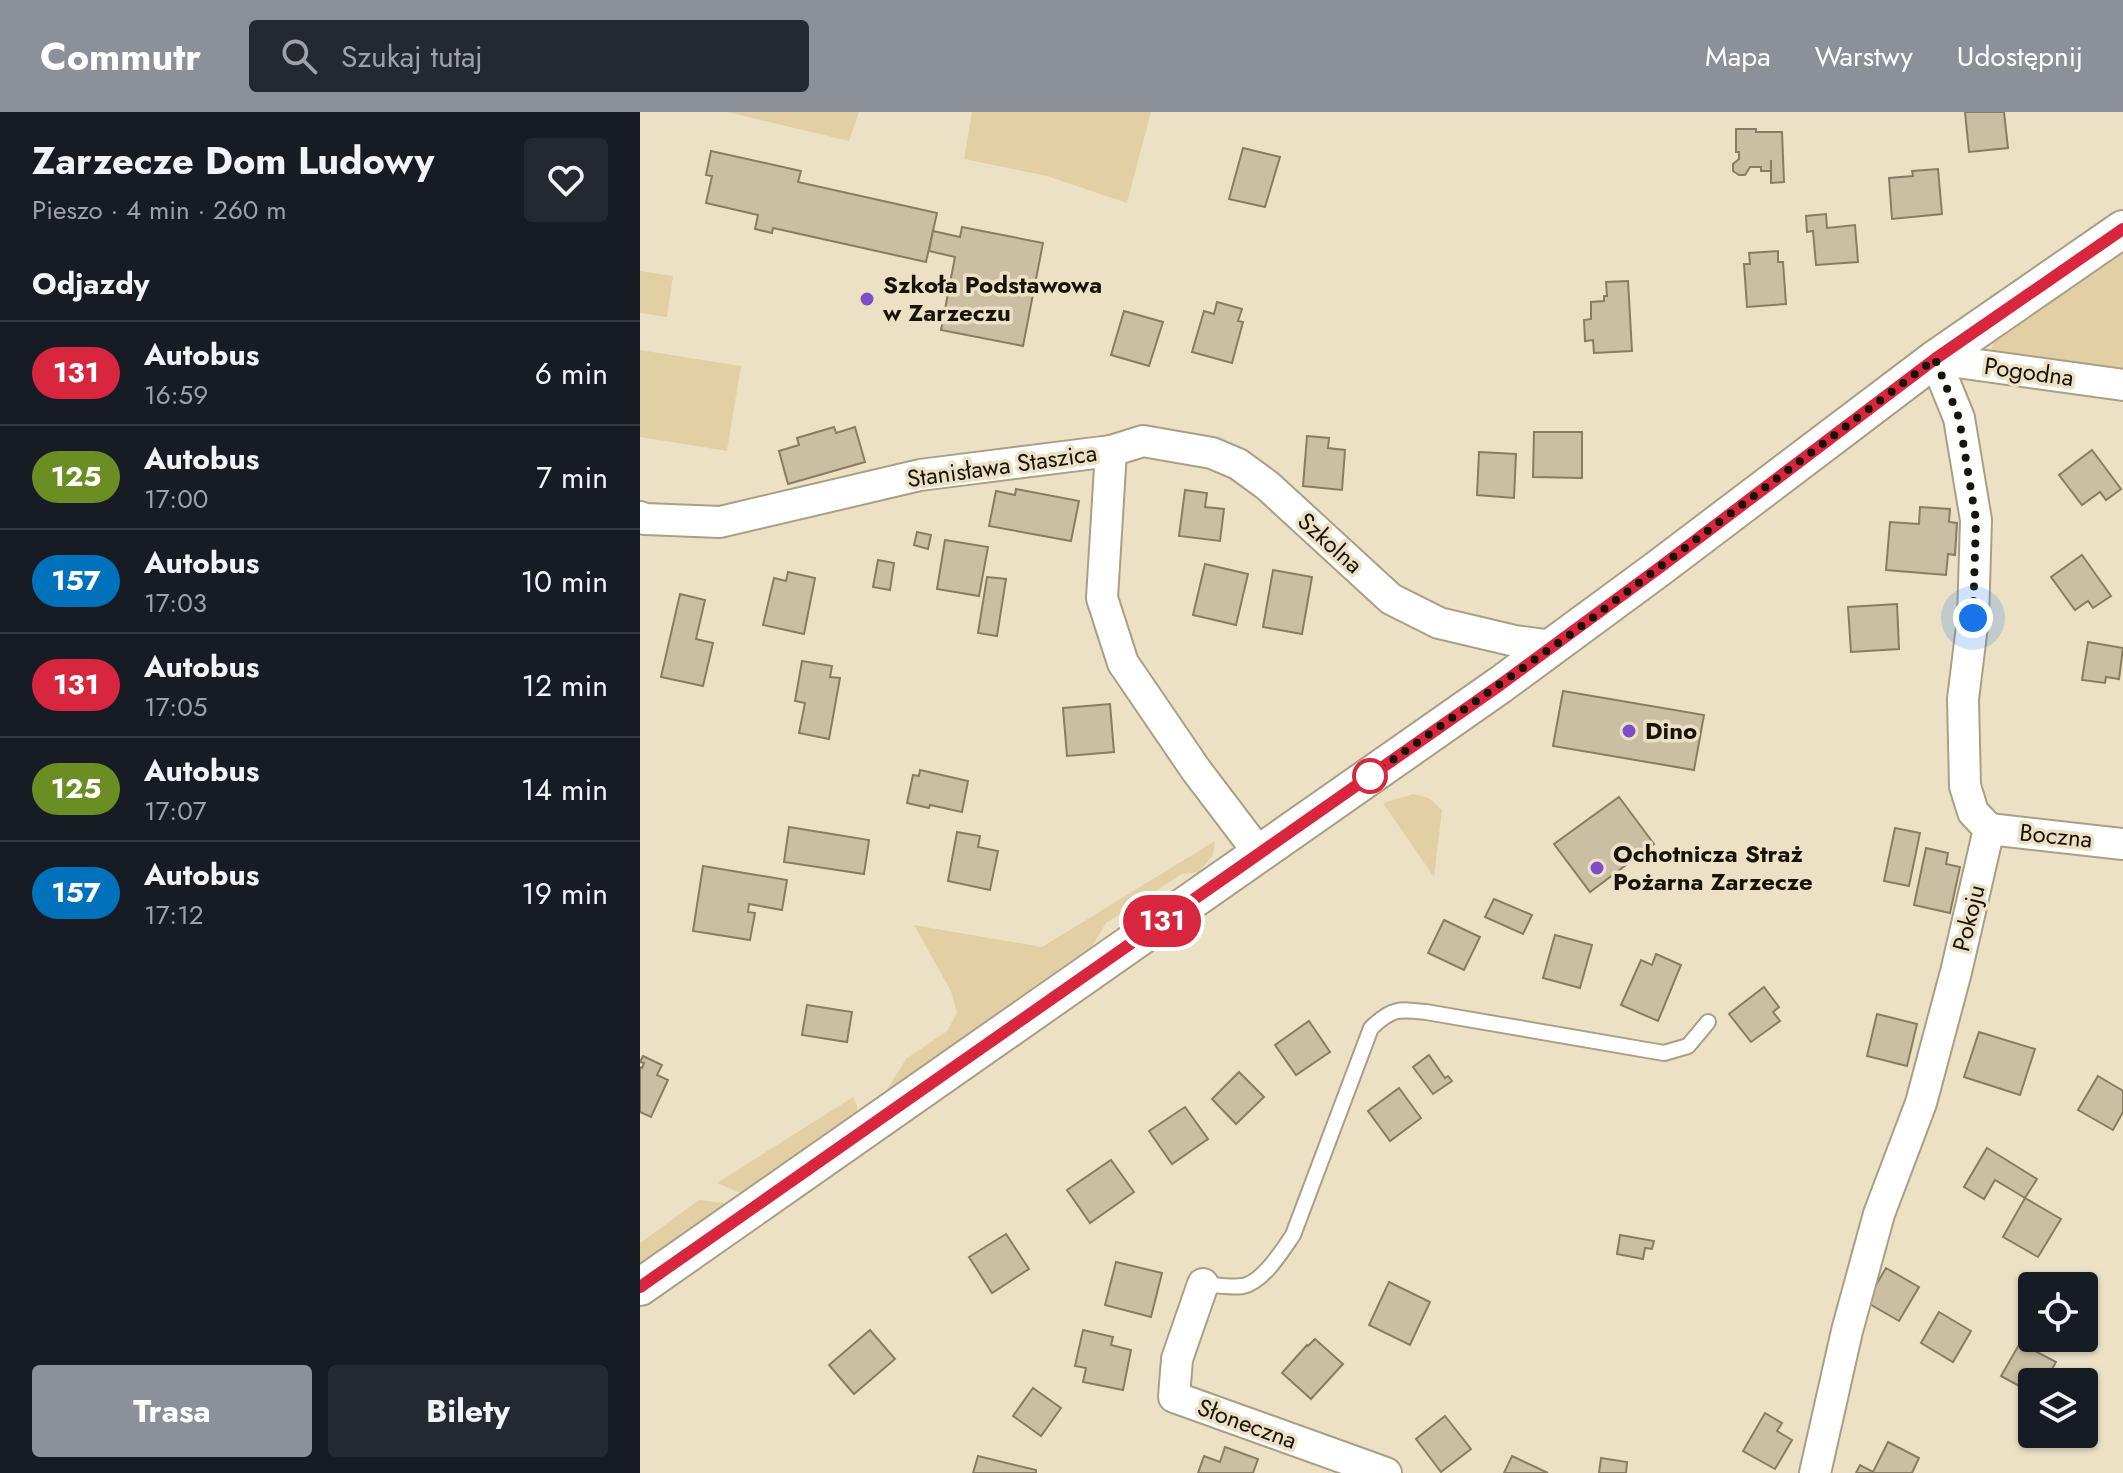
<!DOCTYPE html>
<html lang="pl">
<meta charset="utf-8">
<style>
:root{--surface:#171b24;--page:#242831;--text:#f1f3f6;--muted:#9ea1a6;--line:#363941;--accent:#8c9099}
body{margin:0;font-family:Jost,sans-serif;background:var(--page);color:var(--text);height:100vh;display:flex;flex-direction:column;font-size:30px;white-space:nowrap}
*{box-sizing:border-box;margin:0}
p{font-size:26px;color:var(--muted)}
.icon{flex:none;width:44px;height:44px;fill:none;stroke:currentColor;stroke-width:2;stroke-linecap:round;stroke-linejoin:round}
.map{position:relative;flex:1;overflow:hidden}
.drawer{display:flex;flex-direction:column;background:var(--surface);width:640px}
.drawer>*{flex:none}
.badge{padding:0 16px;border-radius:26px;font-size:28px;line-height:52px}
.fabs{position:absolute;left:1378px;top:1160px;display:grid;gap:16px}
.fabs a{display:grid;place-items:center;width:80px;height:80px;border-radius:8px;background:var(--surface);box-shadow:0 2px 6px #0004;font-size:40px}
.you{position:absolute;width:40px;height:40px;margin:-20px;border:6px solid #fff;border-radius:50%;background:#1a73e8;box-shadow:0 0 0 12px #1a73e833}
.map>.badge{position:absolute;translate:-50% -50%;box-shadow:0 0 0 4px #fff}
h2{padding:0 32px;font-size:30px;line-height:72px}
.round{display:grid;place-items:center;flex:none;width:84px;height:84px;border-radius:8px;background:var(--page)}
.head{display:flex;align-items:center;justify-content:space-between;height:136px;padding:0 32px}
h1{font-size:38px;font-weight:700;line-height:60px}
.action{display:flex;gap:16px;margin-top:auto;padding:16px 32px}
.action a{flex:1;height:92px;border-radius:8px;background:var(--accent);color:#fff;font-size:32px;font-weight:700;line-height:92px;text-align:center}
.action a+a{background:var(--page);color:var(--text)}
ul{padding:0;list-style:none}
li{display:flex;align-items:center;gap:24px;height:104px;padding:0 32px;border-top:2px solid var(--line)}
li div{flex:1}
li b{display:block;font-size:30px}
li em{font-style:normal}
li .badge{min-width:88px;font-weight:700;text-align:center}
header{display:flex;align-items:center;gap:48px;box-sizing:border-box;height:112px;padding:0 40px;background:var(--accent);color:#fff}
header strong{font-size:38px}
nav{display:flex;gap:44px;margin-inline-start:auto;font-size:28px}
.search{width:560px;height:72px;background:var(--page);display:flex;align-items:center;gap:20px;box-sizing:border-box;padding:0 28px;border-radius:8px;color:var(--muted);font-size:30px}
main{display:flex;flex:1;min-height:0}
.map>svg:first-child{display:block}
.green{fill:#e2d0a4}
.building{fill:#cabfa3;stroke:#887d64;stroke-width:2}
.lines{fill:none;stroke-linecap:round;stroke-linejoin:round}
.service-casing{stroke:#aa9f84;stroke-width:18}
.minor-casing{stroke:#aa9f84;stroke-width:34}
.tertiary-casing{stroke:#aa9f84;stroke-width:40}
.service{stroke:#fff;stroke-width:14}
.minor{stroke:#fff;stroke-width:30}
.tertiary{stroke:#fff;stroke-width:36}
.line-casing{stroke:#fff;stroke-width:18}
.line{stroke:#d7263d;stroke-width:12}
.walk{stroke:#19140a;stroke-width:8;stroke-dasharray:0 14.4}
.poi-dot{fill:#7d4ec7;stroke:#ede1c5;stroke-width:3}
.stop-dot{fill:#fff;stroke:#d7263d;stroke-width:4}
.labels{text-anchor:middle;stroke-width:7;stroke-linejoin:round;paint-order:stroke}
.poi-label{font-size:24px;font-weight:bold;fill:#19140a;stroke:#ede1c5;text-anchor:start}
.street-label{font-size:24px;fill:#19140a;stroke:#ede1c5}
</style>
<header>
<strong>Commutr</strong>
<div class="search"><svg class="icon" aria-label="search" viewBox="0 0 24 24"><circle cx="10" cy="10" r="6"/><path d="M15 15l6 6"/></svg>Szukaj tutaj</div>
<nav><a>Mapa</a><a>Warstwy</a><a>Udostępnij</a></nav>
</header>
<main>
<section class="drawer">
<div class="head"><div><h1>Zarzecze Dom Ludowy</h1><p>Pieszo · 4 min · 260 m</p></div><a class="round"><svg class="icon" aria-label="heart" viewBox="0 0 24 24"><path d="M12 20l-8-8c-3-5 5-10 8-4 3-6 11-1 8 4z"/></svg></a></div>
<h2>Odjazdy</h2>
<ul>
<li><span class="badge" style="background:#d7263d;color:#fff">131</span><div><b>Autobus</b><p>16:59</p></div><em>6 min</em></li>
<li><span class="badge" style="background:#6b8e23;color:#fff">125</span><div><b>Autobus</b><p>17:00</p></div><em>7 min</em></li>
<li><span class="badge" style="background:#0072bc;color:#fff">157</span><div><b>Autobus</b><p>17:03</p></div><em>10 min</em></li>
<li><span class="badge" style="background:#d7263d;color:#fff">131</span><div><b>Autobus</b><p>17:05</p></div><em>12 min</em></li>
<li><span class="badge" style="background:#6b8e23;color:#fff">125</span><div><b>Autobus</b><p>17:07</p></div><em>14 min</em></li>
<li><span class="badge" style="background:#0072bc;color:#fff">157</span><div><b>Autobus</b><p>17:12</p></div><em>19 min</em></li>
</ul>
<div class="action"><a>Trasa</a><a>Bilety</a></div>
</section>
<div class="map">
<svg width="1483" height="1361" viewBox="0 0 1483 1361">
<rect width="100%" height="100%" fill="#ede1c5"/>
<g class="green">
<path d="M 87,0 L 219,0 L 209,29 Z"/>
<path d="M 332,0 L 511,0 L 487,91 L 407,64 L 324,47 Z"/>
<path d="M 1483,138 L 1483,268 L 1351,240 L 1353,231 Z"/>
<path d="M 0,159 L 33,164 L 27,205 L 0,201 Z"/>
<path d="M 0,238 L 101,254 L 87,339 L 0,325 Z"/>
<path d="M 773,682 L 789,686 L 802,698 L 794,765 L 743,691 Z"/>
<path d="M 575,729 L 573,743 L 559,760 L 542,762 L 466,811 L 452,834 L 245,981 L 266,947 L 307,919 L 317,901 L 311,879 L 274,813 L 402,835 Z"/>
<path d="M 213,985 L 217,993 L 217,1000 L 103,1082 L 77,1071 Z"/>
<path d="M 59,1088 L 84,1091 L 90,1095 L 0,1163 L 0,1131 Z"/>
</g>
<g class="building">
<path d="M 1325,0 L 1364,0 L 1368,36 L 1329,40 Z"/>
<path d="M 1096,17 L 1116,17 L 1116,20 L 1142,20 L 1144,70 L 1131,71 L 1131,48 L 1131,59 L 1121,59 L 1121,55 L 1110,55 L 1105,63 L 1099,63 L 1093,59 L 1093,52 L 1099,47 L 1099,40 L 1096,40 Z"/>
<path d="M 603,36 L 640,45 L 625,95 L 589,87 Z"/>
<path d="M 71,39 L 161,59 L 158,70 L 297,101 L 286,150 L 133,116 L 132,121 L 115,117 L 118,103 L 66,91 L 72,64 L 66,63 Z"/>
<path d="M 1298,57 L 1302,102 L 1252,107 L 1249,66 L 1273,64 L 1272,59 Z"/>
<path d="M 1186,102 L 1187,116 L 1215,113 L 1218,150 L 1176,153 L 1173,119 L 1167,120 L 1166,104 Z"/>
<path d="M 322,115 L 403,131 L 383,234 L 301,218 L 315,145 L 289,139 L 293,119 L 320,125 Z"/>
<path d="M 1138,139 L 1138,150 L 1143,150 L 1146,192 L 1107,195 L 1104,152 L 1110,152 L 1109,141 Z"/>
<path d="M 988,169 L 992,239 L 954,241 L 953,228 L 945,229 L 944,208 L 951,207 L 951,190 L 964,189 L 964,184 L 967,184 L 966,170 Z"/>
<path d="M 577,190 L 602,197 L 598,209 L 603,210 L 592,251 L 552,240 L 564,199 L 574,202 Z"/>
<path d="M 484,199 L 523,210 L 509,254 L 471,243 Z"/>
<path d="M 194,315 L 196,321 L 215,315 L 225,350 L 148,372 L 139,339 L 159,333 L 157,326 Z"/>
<path d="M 894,320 L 942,320 L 942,366 L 893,365 Z"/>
<path d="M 667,324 L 689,326 L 688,336 L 705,338 L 702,378 L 663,374 Z"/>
<path d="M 1452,338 L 1481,377 L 1466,388 L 1460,380 L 1442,393 L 1419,363 Z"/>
<path d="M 839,340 L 876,342 L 874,386 L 837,383 Z"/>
<path d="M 376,377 L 439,389 L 431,429 L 349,414 L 356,379 L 375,383 Z"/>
<path d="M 545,378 L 567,381 L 565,395 L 584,397 L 580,429 L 539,424 Z"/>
<path d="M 1280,395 L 1310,397 L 1309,410 L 1317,411 L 1315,443 L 1308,442 L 1306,463 L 1246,458 L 1250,410 L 1279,412 Z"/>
<path d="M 277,420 L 291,423 L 288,437 L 274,433 Z"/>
<path d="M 305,428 L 348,435 L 339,484 L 297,477 Z"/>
<path d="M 1442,443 L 1471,484 L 1453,496 L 1448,489 L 1435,498 L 1411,465 Z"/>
<path d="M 238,448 L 254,451 L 250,478 L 233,475 Z"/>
<path d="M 565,452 L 608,462 L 596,513 L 553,503 Z"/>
<path d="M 633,458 L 672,465 L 662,522 L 623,515 Z"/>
<path d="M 148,460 L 175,466 L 164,522 L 123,513 L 134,466 L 146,469 Z"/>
<path d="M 347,465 L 366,467 L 357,524 L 338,521 Z"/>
<path d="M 40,482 L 65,488 L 56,527 L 73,531 L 63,574 L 21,565 Z"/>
<path d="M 1257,492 L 1259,537 L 1211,540 L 1208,495 Z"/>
<path d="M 1448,530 L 1483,536 L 1479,567 L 1466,565 L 1465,571 L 1442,568 Z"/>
<path d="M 162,549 L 192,554 L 190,565 L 200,566 L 189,627 L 159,621 L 165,591 L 155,589 Z"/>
<path d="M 923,579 L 1064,603 L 1054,658 L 913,634 Z"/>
<path d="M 470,592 L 474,640 L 427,644 L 423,596 Z"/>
<path d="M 280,658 L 328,669 L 322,700 L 290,693 L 289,696 L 267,691 L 273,663 L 279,664 Z"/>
<path d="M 979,685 L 1014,732 L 950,780 L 914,732 Z"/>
<path d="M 149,715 L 229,728 L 224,762 L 144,750 Z"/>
<path d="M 1255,716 L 1280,721 L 1269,774 L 1244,769 Z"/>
<path d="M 317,720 L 340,724 L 338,735 L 358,739 L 350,778 L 308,769 Z"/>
<path d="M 1286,736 L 1308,741 L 1306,752 L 1320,755 L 1310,801 L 1274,793 Z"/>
<path d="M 63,754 L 147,768 L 142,798 L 109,792 L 108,800 L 115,801 L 110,828 L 53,819 Z"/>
<path d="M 854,787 L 892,803 L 883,822 L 845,805 Z"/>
<path d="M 804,808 L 840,825 L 824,858 L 788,841 Z"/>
<path d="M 915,823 L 952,833 L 940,876 L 903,866 Z"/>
<path d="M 1016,842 L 1041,853 L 1018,909 L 981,893 L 1001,848 L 1012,853 Z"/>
<path d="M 1124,875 L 1139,895 L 1133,900 L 1140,909 L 1111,930 L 1089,902 Z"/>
<path d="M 167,893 L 212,900 L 207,930 L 162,923 Z"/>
<path d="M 1237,902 L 1277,912 L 1267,954 L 1227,944 Z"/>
<path d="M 669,909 L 690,940 L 656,963 L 635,933 Z"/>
<path d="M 1339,920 L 1395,937 L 1380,983 L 1324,965 Z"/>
<path d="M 789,943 L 805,966 L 808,964 L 812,969 L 793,982 L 773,955 Z"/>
<path d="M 3,944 L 22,953 L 17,963 L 28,968 L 11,1005 L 0,1000 L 0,955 L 2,956 L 4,951 L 0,950 Z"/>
<path d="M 599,960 L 624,985 L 596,1012 L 572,987 Z"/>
<path d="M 1458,964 L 1483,979 L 1483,1000 L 1473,1018 L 1438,998 Z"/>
<path d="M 759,976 L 781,1006 L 750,1029 L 728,999 Z"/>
<path d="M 545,995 L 568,1027 L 532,1052 L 509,1019 Z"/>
<path d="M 1347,1036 L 1397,1067 L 1385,1086 L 1355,1068 L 1344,1087 L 1324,1075 Z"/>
<path d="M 471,1048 L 494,1080 L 450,1111 L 427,1078 Z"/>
<path d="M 1385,1086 L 1421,1107 L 1398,1145 L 1363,1125 Z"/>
<path d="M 366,1122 L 389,1157 L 352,1181 L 329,1145 Z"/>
<path d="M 980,1123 L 1014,1129 L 1012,1137 L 1005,1136 L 1003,1147 L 977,1142 Z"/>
<path d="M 476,1150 L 522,1161 L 511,1205 L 465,1193 Z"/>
<path d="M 1246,1156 L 1279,1175 L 1259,1209 L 1226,1190 Z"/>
<path d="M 749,1170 L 790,1190 L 770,1233 L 729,1213 Z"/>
<path d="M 1299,1200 L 1331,1219 L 1313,1250 L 1281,1231 Z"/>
<path d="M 230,1218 L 255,1247 L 214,1282 L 189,1253 Z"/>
<path d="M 443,1218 L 473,1225 L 471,1233 L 491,1238 L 483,1278 L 443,1270 L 446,1256 L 435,1254 Z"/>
<path d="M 675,1227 L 703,1252 L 671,1287 L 642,1261 L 667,1233 L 668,1234 Z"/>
<path d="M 1380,1231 L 1416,1250 L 1405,1270 L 1392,1270 L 1392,1281 L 1361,1264 Z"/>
<path d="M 393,1276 L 421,1296 L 401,1324 L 373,1304 Z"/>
<path d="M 1125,1301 L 1142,1311 L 1137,1319 L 1152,1328 L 1135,1357 L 1103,1339 Z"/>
<path d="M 805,1304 L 831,1337 L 801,1360 L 776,1327 Z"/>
<path d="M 1248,1330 L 1279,1346 L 1272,1361 L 1216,1361 L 1220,1353 L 1233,1360 Z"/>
<path d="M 585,1335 L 618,1347 L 613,1361 L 558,1361 L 564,1344 L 580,1350 Z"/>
<path d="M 338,1344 L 396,1358 L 396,1361 L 333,1361 Z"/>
<path d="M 872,1344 L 908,1361 L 864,1361 Z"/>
<path d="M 961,1346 L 987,1350 L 986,1361 L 959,1361 Z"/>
</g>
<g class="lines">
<g class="service-casing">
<path id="service" d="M 563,1172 C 576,1173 591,1176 603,1174 C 623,1170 642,1139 653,1123 L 731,916 C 752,896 758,897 786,900 L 1024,941 L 1048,934 L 1068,910"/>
</g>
<g class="minor-casing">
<g id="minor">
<path d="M 1295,247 L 1483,273"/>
<path d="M 471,339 L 503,329 L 572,341 L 598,352 L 628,374 L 751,487 L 799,511 L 875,529 L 913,534"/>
<path d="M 0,405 L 5,407 L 80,410 L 280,363 L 471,339 L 462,486 L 483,551 L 556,658 L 619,741"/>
<path d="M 1349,717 L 1483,732"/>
<path d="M 563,1172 L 537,1247 L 534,1285 L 746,1361"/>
<path d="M 1175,1361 L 1207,1219 L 1239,1102 L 1281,991 L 1316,860 L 1349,717 L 1333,700 L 1325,674 L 1323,587 L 1333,506 L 1336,408 L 1319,306 L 1295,247"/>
</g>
</g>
<g class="tertiary-casing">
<path id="tertiary" d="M 0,1175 L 860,573 L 1019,456 L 1295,247 L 1483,117"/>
</g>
<use href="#service" class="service"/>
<use href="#minor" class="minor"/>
<use href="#tertiary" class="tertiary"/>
</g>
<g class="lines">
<g class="line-casing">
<path id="line" d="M 0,1175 L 860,573 L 1019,456 L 1295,247 L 1483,117"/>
</g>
<use href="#line" class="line"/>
<path class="walk" d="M 730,664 L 935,519 L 1295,247 L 1319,306 L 1336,408 L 1333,506"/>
</g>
<g class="poi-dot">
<circle cx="227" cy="187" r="8"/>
<circle cx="989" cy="619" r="8"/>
<circle cx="957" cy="756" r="8"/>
</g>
<circle class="stop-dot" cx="730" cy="664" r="16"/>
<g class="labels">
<g class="poi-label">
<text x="243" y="181">Szkoła Podstawowa<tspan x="243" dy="28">w Zarzeczu</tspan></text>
<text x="1005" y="627">Dino</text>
<text x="973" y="750">Ochotnicza Straż<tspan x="973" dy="28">Pożarna Zarzecze</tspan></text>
</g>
<g class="street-label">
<text transform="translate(1389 260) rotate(8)" y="8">Pogodna</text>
<text transform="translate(362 354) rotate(-8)" y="8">Stanisława Staszica</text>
<text transform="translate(690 431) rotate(42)" y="8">Szkolna</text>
<text transform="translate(1416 724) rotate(6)" y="8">Boczna</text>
<text transform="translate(1329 806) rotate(-76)" y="8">Pokoju</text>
<text transform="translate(607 1312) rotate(20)" y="8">Słoneczna</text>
</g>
</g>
</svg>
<div class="fabs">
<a><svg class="icon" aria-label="locate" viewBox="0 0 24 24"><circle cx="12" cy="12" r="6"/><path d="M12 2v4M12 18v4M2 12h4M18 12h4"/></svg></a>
<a><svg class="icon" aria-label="layers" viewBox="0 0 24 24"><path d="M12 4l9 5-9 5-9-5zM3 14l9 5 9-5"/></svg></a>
</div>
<div class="you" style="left:1333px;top:506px"></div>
<b class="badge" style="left:522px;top:809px;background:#d7263d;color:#fff">131</b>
</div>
</main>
